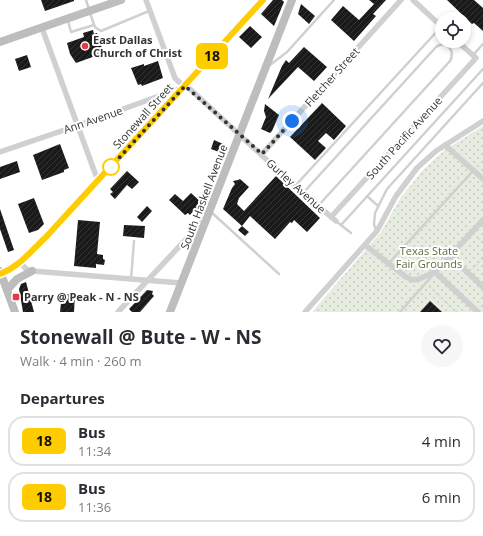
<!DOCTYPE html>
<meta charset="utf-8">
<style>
:root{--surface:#fff;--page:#f7f7f7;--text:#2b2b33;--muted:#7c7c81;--line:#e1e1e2}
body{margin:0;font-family:"Open Sans",sans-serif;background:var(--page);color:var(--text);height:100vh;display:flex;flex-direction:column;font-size:15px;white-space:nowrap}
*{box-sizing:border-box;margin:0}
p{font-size:13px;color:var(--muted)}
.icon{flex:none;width:22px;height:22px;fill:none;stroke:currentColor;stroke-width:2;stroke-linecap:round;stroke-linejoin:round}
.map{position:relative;height:312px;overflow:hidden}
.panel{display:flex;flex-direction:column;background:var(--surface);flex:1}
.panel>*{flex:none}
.badge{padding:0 8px;border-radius:6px;font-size:14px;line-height:26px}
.controls{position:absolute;left:435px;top:12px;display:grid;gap:8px}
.controls a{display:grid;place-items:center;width:36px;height:36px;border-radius:50%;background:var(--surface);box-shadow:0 2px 6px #0003;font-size:20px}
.you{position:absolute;width:20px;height:20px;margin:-10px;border:3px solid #fff;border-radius:50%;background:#1a73e8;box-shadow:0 0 0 6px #1a73e833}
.map>.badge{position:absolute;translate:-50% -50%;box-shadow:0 0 0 2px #fff}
h2{padding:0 20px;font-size:15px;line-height:36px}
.round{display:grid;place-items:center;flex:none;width:42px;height:42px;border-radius:21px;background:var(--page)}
.overview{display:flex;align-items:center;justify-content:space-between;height:68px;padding:0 20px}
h1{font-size:19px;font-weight:700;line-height:30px}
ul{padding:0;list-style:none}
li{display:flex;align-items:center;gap:12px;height:50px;margin:0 8px 6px;padding:0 12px;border:2px solid var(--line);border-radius:16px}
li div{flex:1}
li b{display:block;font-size:15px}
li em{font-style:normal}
li .badge{min-width:44px;font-weight:700;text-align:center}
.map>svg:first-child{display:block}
.park{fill:url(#park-dots)}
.building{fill:url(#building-hatch)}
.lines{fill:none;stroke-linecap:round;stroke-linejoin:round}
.path{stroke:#cdcdcd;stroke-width:1;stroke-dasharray:2 2;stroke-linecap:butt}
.lane{stroke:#d0d0d0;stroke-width:2.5}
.street{stroke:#d0d0d0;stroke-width:5.5}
.secondary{stroke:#bdbdbd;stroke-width:8}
.line-casing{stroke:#fff;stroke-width:9}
.line{stroke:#fc0;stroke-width:6}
.walk{stroke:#333;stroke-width:4;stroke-dasharray:0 7.2}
.poi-dot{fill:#e63946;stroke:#fff;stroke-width:1.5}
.stop-dot{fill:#fff;stroke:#fc0;stroke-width:2}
.labels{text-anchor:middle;stroke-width:4;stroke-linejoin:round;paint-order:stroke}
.poi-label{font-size:11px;font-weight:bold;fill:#333;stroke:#fff;text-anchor:start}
.street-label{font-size:11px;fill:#333;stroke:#fff}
.park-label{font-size:11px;fill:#56703f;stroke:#fff}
</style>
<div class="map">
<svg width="483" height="312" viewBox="0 0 483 312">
<defs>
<pattern id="park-dots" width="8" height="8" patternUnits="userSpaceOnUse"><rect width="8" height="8" fill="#e6ecdf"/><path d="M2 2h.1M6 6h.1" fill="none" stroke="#c6cbc0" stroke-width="1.8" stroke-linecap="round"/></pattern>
<pattern id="building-hatch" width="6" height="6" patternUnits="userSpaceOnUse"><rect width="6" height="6" fill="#1a1a1a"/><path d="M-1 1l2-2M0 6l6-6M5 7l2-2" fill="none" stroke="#333"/></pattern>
</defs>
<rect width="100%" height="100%" fill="#fff"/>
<path class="park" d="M 483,126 L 483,312 L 312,312 L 381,232 L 401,197 L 423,170 L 443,151 Z"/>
<g class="building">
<path d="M 41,0 L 74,0 L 74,1 L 45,11 Z"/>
<path d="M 273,0 L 282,0 L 284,2 L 274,26 L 261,14 Z"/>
<path d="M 369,0 L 386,0 L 373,14 L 376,16 L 354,41 L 331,20 L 343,6 L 359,20 L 374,4 Z"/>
<path d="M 447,0 L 474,0 L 483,8 L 483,31 L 474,23 L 472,24 Z"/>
<path d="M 301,4 L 315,16 L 309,24 L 298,14 Z"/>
<path d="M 250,26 L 262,37 L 251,48 L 239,37 Z"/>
<path d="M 93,30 L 94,34 L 97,33 L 102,48 L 99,49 L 101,54 L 76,63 L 70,54 L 67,43 L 84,37 L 83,33 Z"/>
<path d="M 304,47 L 327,67 L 314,81 L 298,67 L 268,99 L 282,66 L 286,60 L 289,63 Z"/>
<path d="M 27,55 L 31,67 L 19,71 L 15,59 Z"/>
<path d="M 158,61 L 163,78 L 142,86 L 141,84 L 138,85 L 131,68 L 144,64 L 144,66 Z"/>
<path d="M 322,103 L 346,126 L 334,140 L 326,133 L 318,141 L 326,148 L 315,160 L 290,137 Z"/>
<path d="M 265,104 L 279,115 L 272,131 L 270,133 L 261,129 L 266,117 L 264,111 Z"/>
<path d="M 214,140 L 223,144 L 219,152 L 211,149 Z"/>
<path d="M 60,144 L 69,168 L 64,170 L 64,172 L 42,180 L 33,155 Z"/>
<path d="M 17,161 L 20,172 L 0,179 L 0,167 Z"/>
<path d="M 127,171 L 139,182 L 132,189 L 127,185 L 115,199 L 110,194 L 113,192 L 110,189 Z"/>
<path d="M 276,176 L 320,218 L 307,232 L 294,220 L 292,223 L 290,222 L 275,239 L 250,216 L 242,226 L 223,209 L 232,188 L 235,184 L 233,181 L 238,180 L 240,179 L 249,187 L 239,198 L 237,204 L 244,211 Z"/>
<path d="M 191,193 L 203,204 L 199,210 L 196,208 L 190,215 L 188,213 L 185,215 L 169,200 L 175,194 L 183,201 Z"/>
<path d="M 34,198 L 44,224 L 38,230 L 29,233 L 18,204 Z"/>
<path d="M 147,206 L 152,211 L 142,222 L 137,217 Z"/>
<path d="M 0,209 L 14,250 L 8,252 L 0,229 Z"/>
<path d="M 78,220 L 100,222 L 97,254 L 103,255 L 103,259 L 105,260 L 104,265 L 96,264 L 96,268 L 74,266 Z"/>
<path d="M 124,225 L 145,226 L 144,238 L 123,236 Z"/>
<path d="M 242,226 L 249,232 L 245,236 L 238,230 Z"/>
<path d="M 26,282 L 34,312 L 23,312 L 19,289 L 21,284 Z"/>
<path d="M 147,290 L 153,291 L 152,294 L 154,296 L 140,312 L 132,312 L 129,309 Z"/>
<path d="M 62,294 L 75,294 L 74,312 L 60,312 Z"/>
<path d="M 430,301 L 442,312 L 420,312 Z"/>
</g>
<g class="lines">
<g class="path">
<path d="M 476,236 L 483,242"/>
<path d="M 483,249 L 483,250"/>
<path d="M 473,269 L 483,258"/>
<path d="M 429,287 L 457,312"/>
</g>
<g class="lane">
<path d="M 86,0 L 94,25 L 96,28 L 101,31 L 149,11"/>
<path d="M 68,21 L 71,32 L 94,25"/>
<path d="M 449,47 L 455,41"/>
<path d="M 474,54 L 483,44"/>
<path d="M 270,65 L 287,52 L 334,0"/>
<path d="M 295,186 L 441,27"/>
<path d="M 304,192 L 436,47 C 446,39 456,51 450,61 L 318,206"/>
<path d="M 367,196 L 378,206"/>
<path d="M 210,211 L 279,274"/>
<path d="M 336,221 L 351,233"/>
<path d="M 341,225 L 483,69"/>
<path d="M 376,231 L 374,224 L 375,213 L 387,189 L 483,83"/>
<path d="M 389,263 L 473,171"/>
<path d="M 131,279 L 134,241"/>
<path d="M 400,312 L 433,275"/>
</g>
<g class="street">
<path d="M 146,0 L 175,78 L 179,82 L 190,89 L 295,186 L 336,221"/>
<path d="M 413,0 L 442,27"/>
<path d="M 42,28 L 95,173 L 99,181"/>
<path d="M 445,145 L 483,179"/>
<path d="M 0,152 L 85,123 L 181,88"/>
<path d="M 262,154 L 401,0"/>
<path d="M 331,217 L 476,58 L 457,41"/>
<path d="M 365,245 L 406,277 L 413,280 L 419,279 L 435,272 L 483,220"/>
<path d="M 450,256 L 483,287"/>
<path d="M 20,262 L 26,269 L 32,271 L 181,283"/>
<path d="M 435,272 L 478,312"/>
<path d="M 118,312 L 205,219"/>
<path d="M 305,312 L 377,231 L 396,196 L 417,168 L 436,151 L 483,121"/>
</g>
<g class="secondary">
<path d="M 0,42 L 121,0"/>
<path d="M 0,271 L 15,312"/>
<path d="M 0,274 C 19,267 31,251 46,237 L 263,0"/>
<path d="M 7,290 L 17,279 L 32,271"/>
<path d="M 170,312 L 292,0"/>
</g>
</g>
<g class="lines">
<g class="line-casing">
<path id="line" d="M 0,274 C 19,267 31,251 46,237 L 263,0"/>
</g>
<use href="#line" class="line"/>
<path class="walk" d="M 111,167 L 108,170 L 185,86 L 262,154 L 292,121"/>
</g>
<g class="poi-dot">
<circle cx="85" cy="46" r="4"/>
<rect x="12" y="293" width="8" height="8" rx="2"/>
</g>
<circle class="stop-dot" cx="111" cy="167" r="8"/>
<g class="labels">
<g class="poi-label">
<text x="93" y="44">East Dallas<tspan x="93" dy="13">Church of Christ</tspan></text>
<text x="24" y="301">Parry @ Peak - N - NS</text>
</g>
<g class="street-label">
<text transform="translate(332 77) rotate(-48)" y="4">Fletcher Street</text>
<text transform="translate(143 116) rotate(-48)" y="4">Stonewall Street</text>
<text transform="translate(93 120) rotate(-19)" y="4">Ann Avenue</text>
<text transform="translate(404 138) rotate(-48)" y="4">South Pacific Avenue</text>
<text transform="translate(296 186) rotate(42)" y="4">Gurley Avenue</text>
<text transform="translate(204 197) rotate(-69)" y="4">South Haskell Avenue</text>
</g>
<g class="park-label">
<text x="429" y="255">Texas State<tspan x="429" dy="13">Fair Grounds</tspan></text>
</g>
</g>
</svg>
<div class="controls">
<a><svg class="icon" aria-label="locate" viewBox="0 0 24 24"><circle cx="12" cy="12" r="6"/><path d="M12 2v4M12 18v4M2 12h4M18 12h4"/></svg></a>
</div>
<div class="you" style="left:292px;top:121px"></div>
<b class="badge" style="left:212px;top:56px;background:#fc0;color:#111">18</b>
</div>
<section class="panel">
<div class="overview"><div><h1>Stonewall @ Bute - W - NS</h1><p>Walk · 4 min · 260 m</p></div><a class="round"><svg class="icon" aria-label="heart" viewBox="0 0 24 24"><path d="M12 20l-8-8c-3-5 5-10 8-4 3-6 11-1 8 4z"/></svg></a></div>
<h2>Departures</h2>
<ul>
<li><span class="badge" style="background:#fc0;color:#111">18</span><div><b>Bus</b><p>11:34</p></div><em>4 min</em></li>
<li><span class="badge" style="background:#fc0;color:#111">18</span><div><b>Bus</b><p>11:36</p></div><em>6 min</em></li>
</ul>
</section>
